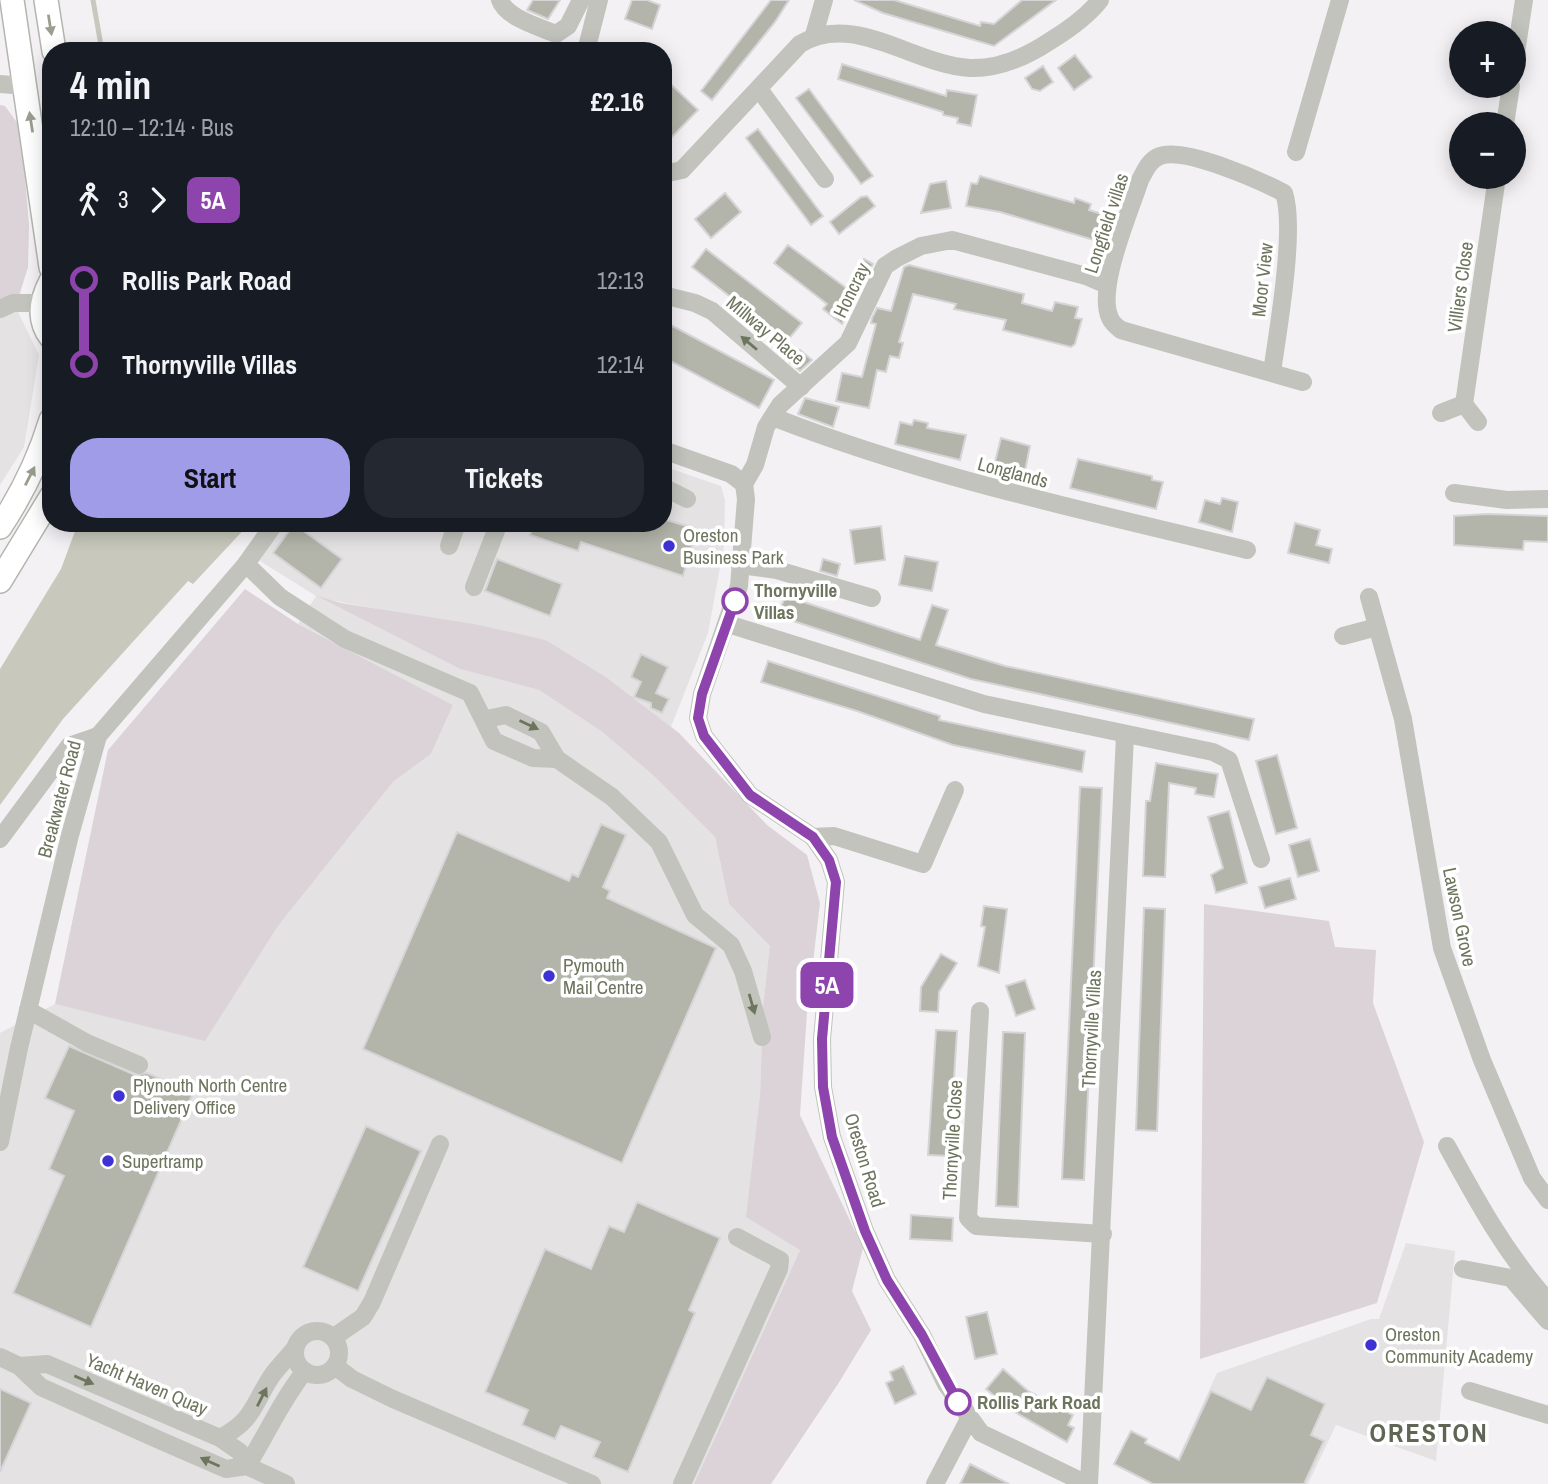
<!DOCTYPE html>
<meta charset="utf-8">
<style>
:root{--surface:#171b24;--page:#242831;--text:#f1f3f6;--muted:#9ea1a6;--accent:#a09ce7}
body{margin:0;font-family:"Archivo Narrow",sans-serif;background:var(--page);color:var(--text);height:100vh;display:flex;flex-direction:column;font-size:26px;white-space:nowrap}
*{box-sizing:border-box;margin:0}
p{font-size:23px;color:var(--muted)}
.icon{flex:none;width:38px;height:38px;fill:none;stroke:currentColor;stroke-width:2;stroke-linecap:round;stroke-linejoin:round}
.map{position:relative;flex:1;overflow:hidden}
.details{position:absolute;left:42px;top:42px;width:630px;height:490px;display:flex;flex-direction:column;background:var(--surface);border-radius:28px;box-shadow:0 4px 18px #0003}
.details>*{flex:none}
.badge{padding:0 14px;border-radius:10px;font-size:24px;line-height:46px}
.buttons{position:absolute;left:1449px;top:21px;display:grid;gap:14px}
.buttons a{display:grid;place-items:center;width:77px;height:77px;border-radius:50%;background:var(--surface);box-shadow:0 4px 18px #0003;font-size:35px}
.map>.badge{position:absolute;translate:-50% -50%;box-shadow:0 0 0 4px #fff}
.legs{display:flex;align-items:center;gap:10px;height:77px;padding:0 28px;font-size:23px}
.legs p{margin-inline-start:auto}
.head{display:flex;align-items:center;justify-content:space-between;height:119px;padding:0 28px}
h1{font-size:38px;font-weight:700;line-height:52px}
.primary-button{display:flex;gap:14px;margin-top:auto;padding:14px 28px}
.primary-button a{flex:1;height:80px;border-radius:28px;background:var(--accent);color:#111;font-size:28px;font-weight:700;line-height:80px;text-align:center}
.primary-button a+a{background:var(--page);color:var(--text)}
ul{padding:0 28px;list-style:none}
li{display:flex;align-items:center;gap:24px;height:84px;font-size:26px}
li i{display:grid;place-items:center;width:10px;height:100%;margin:0 9px;background:currentColor}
li i::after{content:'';width:18px;height:18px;margin:-9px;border:5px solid;border-radius:50%;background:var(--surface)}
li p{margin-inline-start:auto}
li:first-child i{background:linear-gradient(#0000 50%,currentColor 0)}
li:last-child i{background:linear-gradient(currentColor 50%,#0000 0)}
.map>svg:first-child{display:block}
.built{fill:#e4e2e2}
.green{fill:#dbd3d8}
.water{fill:#c8c9bc}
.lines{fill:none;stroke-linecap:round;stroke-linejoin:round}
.stream{stroke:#c8c9bc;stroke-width:5}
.building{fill:#b3b5aa;stroke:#d6d4d6;stroke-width:2}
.major-casing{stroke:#b3b6ad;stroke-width:26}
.minor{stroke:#c1c3bc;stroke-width:18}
.major{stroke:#fff;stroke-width:23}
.oneway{fill:#9a9e8e}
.oneway2{fill:#6e755e}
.line-1-casing{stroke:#fff;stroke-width:16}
.line-1{stroke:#8e44ad;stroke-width:10}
.poi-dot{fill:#3e32d4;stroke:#fff;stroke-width:2.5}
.stop-1-dot{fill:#fff;stroke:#8e44ad;stroke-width:3.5}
.labels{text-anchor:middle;stroke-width:7;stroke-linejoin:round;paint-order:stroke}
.street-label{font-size:19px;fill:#6e755e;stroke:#fff}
.poi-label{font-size:19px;fill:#6e755e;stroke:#fff;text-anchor:start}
.stop-label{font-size:19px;font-weight:bold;fill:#6e755e;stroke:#fff;text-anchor:start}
.district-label{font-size:26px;font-weight:bold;letter-spacing:2px;fill:#606653;stroke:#fff}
</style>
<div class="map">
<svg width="1548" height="1484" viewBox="0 0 1548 1484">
<rect width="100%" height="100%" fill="#f4f1f5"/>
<g class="built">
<path d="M 15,306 L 39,355 L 24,447 L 0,485 L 0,315 Z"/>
<path d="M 663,466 L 721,486 L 725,500 L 724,546 L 708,633 L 671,727 L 606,677 L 546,640 L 324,599 L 460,669 L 539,690 L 601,731 L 654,776 L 715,837 L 729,904 L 771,946 L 763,1007 L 760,1096 L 800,1250 L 694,1484 L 0,1484 L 0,1033 L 55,1004 L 205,1040 L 278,926 L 393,782 L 431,754 L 453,705 L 298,624 L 316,596 L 260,561 L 283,523 L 663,523 Z"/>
<path d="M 1406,1243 L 1455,1251 L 1436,1461 L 1336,1425 L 1308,1484 L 1166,1484 L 1217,1373 L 1371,1319 L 1379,1319 Z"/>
</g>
<g class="green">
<path d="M 0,105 L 5,106 L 21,128 L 29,226 L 28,267 L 16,306 L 0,315 Z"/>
<path d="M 245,589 L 298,624 L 453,705 L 431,754 L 393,782 L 278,926 L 205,1041 L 55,1004 L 108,750 Z"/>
<path d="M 317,596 L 341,603 L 474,624 L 546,640 L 606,677 L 679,733 L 767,825 L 807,855 L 820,903 L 807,1013 L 800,1115 L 863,1248 L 852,1291 L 871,1330 L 838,1384 L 771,1484 L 694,1484 L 800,1250 L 746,1217 L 760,1096 L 763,1007 L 770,946 L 729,904 L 715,837 L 654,776 L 601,731 L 539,690 L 460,669 Z"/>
<path d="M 1204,904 L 1329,921 L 1335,947 L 1376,950 L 1373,1003 L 1424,1142 L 1377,1303 L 1200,1359 Z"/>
</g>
<path class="water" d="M 78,523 L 250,523 L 193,584 L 188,581 L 63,719 L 0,805 L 0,669 L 61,569 Z"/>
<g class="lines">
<path class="stream" d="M 93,0 L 102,51"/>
</g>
<g class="building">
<path d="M 533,0 L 560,0 L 548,19 L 527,10 Z"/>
<path d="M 632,0 L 647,0 L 660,5 L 652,29 L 625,19 Z"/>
<path d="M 771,0 L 789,0 L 775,22 L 712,100 L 701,91 Z"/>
<path d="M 854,0 L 894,0 L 980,26 L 981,22 L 994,24 L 1022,0 L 1056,0 L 994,46 L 883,13 Z"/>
<path d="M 1075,55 L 1092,77 L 1074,90 L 1058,68 Z"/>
<path d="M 842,64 L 946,96 L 947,90 L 977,95 L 971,126 L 957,123 L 958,118 L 943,115 L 943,112 L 838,79 Z"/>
<path d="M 1043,66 L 1053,82 L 1040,91 L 1032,89 L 1025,78 Z"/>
<path d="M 663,77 L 698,110 L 663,146 Z"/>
<path d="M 809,89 L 873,176 L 861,184 L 796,98 Z"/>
<path d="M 758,129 L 823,216 L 811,225 L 746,138 Z"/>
<path d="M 980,176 L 1074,203 L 1075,198 L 1091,204 L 1089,210 L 1105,215 L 1097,241 L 1000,212 L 966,206 L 971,183 L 977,184 Z"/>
<path d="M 946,181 L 951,208 L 921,213 L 930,184 Z"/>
<path d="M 725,193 L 741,212 L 711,238 L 695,219 Z"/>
<path d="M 867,196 L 875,206 L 839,234 L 830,222 L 861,197 Z"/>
<path d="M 788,245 L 849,290 L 864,259 L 873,264 L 842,324 L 823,309 L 827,304 L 774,263 Z"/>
<path d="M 706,249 L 802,323 L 787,341 L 692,267 Z"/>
<path d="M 909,265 L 1024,294 L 1022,303 L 1052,311 L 1055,302 L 1078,307 L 1075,318 L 1082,319 L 1075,344 L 1071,347 L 1003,330 L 1006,320 L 954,309 L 956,304 L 913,294 L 899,342 L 903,343 L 899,358 L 890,356 L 886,372 L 877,370 L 869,408 L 836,401 L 842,373 L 862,377 L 876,324 L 871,323 L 872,318 L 877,308 L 891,311 L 904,267 Z"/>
<path d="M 663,321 L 774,380 L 759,408 L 663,357 Z"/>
<path d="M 800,350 L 812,360 L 800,371 L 790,363 Z"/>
<path d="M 805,398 L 839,407 L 833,427 L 798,414 Z"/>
<path d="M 914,420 L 928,423 L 927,428 L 966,435 L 960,460 L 895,444 L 900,422 L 912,425 Z"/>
<path d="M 1001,438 L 1030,446 L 1024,476 L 993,470 Z"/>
<path d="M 1078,459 L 1152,476 L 1152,480 L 1163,482 L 1156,509 L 1070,488 Z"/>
<path d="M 1222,498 L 1238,502 L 1232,532 L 1199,522 L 1205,500 L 1220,504 Z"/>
<path d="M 1487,514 L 1548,516 L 1548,542 L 1524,541 L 1523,550 L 1454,545 L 1454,516 Z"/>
<path d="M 663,519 L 697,529 L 683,576 L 581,542 L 578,551 L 530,535 L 534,523 L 663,523 Z"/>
<path d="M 1295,523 L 1320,530 L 1316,545 L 1332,549 L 1329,563 L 1288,553 Z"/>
<path d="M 294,524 L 342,559 L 321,588 L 273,553 Z"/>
<path d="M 881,526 L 885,560 L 855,564 L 850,530 Z"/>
<path d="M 905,556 L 938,562 L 932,591 L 899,585 Z"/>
<path d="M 497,559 L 562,584 L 550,616 L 485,591 Z"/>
<path d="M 823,559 L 840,564 L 837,576 L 820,571 Z"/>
<path d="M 785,596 L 920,640 L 932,605 L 948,610 L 936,645 L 1005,666 L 1254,719 L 1249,740 L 971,679 L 778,616 Z"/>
<path d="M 641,654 L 668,667 L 656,693 L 669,699 L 662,713 L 651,708 L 651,703 L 634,697 L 641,682 L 631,677 Z"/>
<path d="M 768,661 L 940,716 L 939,720 L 1085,751 L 1082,772 L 953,745 L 857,711 L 761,682 Z"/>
<path d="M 1277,755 L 1297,828 L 1276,834 L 1256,761 Z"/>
<path d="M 1156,763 L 1218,774 L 1214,797 L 1195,794 L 1196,788 L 1169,783 L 1165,877 L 1143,876 L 1146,801 L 1150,801 Z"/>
<path d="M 1080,787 L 1102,788 L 1084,1180 L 1062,1179 Z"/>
<path d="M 1229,811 L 1247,883 L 1216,893 L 1211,875 L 1223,868 L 1208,817 Z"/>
<path d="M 601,824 L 626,835 L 603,887 L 610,891 L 607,898 L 716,948 L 622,1163 L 363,1049 L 457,832 L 569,881 L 572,874 L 578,877 Z"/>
<path d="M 1310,839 L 1319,871 L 1298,877 L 1289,845 Z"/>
<path d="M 1290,878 L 1296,899 L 1265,908 L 1259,887 Z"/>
<path d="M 984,906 L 1007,909 L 999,973 L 978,966 L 985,927 L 981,926 Z"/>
<path d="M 1144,908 L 1165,909 L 1157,1131 L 1136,1130 Z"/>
<path d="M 941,954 L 957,963 L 939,992 L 938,1012 L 920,1011 L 921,987 Z"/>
<path d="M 1025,980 L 1035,1009 L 1016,1016 L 1006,986 Z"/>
<path d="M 936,1030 L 957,1031 L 949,1156 L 928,1155 Z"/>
<path d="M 1003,1032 L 1025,1033 L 1018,1207 L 996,1206 Z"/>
<path d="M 69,1046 L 135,1075 L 147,1073 L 193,1093 L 91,1327 L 13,1293 L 64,1176 L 49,1169 L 74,1111 L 45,1098 Z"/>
<path d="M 366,1126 L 421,1151 L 358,1291 L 303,1267 Z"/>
<path d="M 637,1202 L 720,1238 L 689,1310 L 695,1313 L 628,1472 L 593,1457 L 600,1442 L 561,1426 L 555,1439 L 522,1425 L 528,1410 L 485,1392 L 545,1249 L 591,1269 L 609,1226 L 624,1232 Z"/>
<path d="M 911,1215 L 953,1218 L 952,1241 L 910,1239 Z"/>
<path d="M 987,1312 L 997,1354 L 975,1359 L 966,1317 Z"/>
<path d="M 903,1366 L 916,1394 L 895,1404 L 886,1383 L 893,1380 L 890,1372 Z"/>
<path d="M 1003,1369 L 1028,1391 L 1073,1415 L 1068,1425 L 1074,1428 L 1067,1442 L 1013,1411 L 986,1389 Z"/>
<path d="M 1267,1377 L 1325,1404 L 1311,1435 L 1324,1441 L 1304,1484 L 1153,1484 L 1114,1464 L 1131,1431 L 1147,1439 L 1145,1443 L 1179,1460 L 1211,1391 L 1251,1410 Z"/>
<path d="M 0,1389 L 31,1403 L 0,1472 Z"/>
<path d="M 970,1464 L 1009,1484 L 960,1484 Z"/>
</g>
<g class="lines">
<g class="major-casing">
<g id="major">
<path d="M 12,0 L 51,267"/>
<path d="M 46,0 L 54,51"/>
<path d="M 51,281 C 41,300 37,319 51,337"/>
<path d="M 0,527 C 22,494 39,459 51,420"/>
<path d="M 0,581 L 51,497"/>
</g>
</g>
<g class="minor">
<path d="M 500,0 C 506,18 540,27 556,34 L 568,26 L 581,0"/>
<path d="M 814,35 L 824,0"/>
<path d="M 586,51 L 599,0"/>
<path d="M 1514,66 L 1524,0"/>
<path d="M 0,84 L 25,86"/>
<path d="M 759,89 L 825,179"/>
<path d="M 1505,124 L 1511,86"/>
<path d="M 1296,152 L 1340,0"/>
<path d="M 663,174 L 682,170 L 800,44 C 854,11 913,65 970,68 C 999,69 1026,57 1050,41 C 1068,30 1087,17 1100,0"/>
<path d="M 663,295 L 695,303 L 712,311 L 801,387"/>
<path d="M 0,309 L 13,303 L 42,303"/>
<path d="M 1272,372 C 1278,330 1296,228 1284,193 C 1259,180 1185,147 1160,156 C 1149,160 1145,171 1140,180 C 1130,212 1096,288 1110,318 C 1112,323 1117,327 1121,330 L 1303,382"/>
<path d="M 1464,404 L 1497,177"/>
<path d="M 1441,413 L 1464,404 L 1478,422"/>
<path d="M 773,417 C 926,477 1087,511 1247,550"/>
<path d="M 663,450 L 731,474 L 744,484 L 746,499 L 739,586 L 702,694 L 698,718 L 704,736 L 750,795 L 813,837 L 829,860 L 836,882 L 822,1039 L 823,1087 L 832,1137 L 865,1231 L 887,1280 L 922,1335 L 946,1384 L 981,1433 L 1087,1484"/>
<path d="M 744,484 L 755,465 L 766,427 L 780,405 L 848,343 L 885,266 L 897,258 L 921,246 L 952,240 L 1086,276 L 1107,285"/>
<path d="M 663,487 L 687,499"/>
<path d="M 1454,493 L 1507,500 L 1548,499"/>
<path d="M 449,546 L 457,523"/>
<path d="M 246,564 L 280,597 L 345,639 L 470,693 L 494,741 L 533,758 L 557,759"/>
<path d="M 740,565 L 777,570 L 872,598"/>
<path d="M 474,587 L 499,523"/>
<path d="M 1369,597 L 1403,719 L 1442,948 L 1482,1060 L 1532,1178 L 1548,1200"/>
<path d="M 728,624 L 984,704 L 1213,752 L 1229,760 L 1261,859"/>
<path d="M 1343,636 L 1377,627"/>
<path d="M 486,719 L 506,715 L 541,732 L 557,759 L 612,797 L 659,842 L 695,915 L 731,945 L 743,971 L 762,1037"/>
<path d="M 813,837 L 834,836 L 923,864 L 955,790"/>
<path d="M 0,839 L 69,746 L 98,736"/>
<path d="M 28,1010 L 87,1043 L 139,1065"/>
<path d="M 980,1011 L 968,1218 L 976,1226 L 1103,1234"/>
<path d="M 0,1142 L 19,1048 L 70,835 L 98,736 L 246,564 L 275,523"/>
<path d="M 1447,1146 C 1477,1201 1506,1254 1548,1301"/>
<path d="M 1463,1269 L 1511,1278 L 1548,1321"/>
<circle cx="317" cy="1353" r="22"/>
<path d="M 334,1337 L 363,1317 L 372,1302 L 440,1144"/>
<path d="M 0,1357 L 19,1366 L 41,1387 L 157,1439 L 226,1469 L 247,1466 L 286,1484"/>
<path d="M 19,1366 L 47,1364 L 220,1438 L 240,1452 L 247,1466"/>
<path d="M 335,1366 L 352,1379 L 393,1399 L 592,1484"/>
<path d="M 1470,1391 L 1548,1415"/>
<path d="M 220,1438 C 255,1420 253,1403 273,1374 C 280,1365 288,1357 295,1348"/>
<path d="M 247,1466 C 267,1434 281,1401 305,1371"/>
<path d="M 682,1484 L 779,1269 L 780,1260 L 737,1237"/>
<path d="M 935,1484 L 969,1419"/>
<path d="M 1089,1484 L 1125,736"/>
</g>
<use href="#major" class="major"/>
</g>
<defs><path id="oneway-solid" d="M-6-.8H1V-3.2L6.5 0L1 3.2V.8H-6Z" transform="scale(1.75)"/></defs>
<g class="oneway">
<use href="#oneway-solid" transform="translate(50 25) rotate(81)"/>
<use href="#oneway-solid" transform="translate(31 122) rotate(-99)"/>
<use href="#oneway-solid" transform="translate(30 476) rotate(-63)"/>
</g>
<g class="oneway2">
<use href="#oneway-solid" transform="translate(749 343) rotate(-140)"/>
<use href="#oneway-solid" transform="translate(529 725) rotate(25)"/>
<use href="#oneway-solid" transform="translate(752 1004) rotate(74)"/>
<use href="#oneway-solid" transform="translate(84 1380) rotate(23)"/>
<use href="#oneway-solid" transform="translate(262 1397) rotate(-63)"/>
<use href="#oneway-solid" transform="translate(210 1462) rotate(-156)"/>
</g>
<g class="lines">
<g class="line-1-casing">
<path id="line-1" d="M 735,601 L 702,694 L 698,718 L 704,736 L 750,795 L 813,837 L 829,860 L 836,882 L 822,1039 L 823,1087 L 832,1137 L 865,1231 L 887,1280 L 922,1335 L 958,1402"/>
</g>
<use href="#line-1" class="line-1"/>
</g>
<g class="poi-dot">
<circle cx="669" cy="546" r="7"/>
<circle cx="549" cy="976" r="7"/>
<circle cx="119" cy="1096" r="7"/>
<circle cx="108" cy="1161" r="7"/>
<circle cx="1371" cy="1345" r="7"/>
</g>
<g class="stop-1-dot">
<circle cx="735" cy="601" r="12"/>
<circle cx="958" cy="1402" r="12"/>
</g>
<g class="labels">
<g class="street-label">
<text transform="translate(1106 223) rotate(-72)" y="7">Longfield villas</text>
<text transform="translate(1262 280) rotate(-84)" y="7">Moor View</text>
<text transform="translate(1460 287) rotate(-82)" y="7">Villiers Close</text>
<text transform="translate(851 290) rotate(-64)" y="7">Honcray</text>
<text transform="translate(766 330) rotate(40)" y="7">Millway Place</text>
<text transform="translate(1013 472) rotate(15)" y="7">Longlands</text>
<text transform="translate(59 799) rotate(-75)" y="7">Breakwater Road</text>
<text transform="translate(1460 917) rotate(78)" y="7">Lawson Grove</text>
<text transform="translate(1091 1029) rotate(-87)" y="7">Thornyville Villas</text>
<text transform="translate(952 1140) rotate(-87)" y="7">Thornyville Close</text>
<text transform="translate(865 1160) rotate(73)" y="7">Oreston Road</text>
<text transform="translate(147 1384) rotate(23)" y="7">Yacht Haven Quay</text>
</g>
<g class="poi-label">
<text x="683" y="542">Oreston<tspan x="683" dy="22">Business Park</tspan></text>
<text x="563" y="972">Pymouth<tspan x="563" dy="22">Mail Centre</tspan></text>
<text x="133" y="1092">Plynouth North Centre<tspan x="133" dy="22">Delivery Office</tspan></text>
<text x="122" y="1168">Supertramp</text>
<text x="1385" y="1341">Oreston<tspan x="1385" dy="22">Community Academy</tspan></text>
</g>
<g class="stop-label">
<text x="754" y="597">Thornyville<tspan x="754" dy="22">Villas</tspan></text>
<text x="977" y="1409">Rollis Park Road</text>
</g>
<g class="district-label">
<text x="1429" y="1442">ORESTON</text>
</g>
</g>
</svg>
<div class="buttons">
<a>+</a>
<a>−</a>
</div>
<b class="badge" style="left:827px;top:985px;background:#8e44ad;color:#fff">5A</b>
<section class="details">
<div class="head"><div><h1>4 min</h1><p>12:10 – 12:14 · Bus</p></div><b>£2.16</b></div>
<div class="legs"><svg class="icon" aria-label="walk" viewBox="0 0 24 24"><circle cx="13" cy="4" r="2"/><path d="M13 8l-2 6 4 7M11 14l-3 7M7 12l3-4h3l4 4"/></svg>3<svg class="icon" aria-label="forward" viewBox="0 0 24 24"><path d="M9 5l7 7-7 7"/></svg><b class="badge" style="background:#8e44ad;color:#fff">5A</b></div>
<ul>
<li><i style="color:#8e44ad"></i><b>Rollis Park Road</b><p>12:13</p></li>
<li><i style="color:#8e44ad"></i><b>Thornyville Villas</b><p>12:14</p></li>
</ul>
<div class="primary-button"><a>Start</a><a>Tickets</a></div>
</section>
</div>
